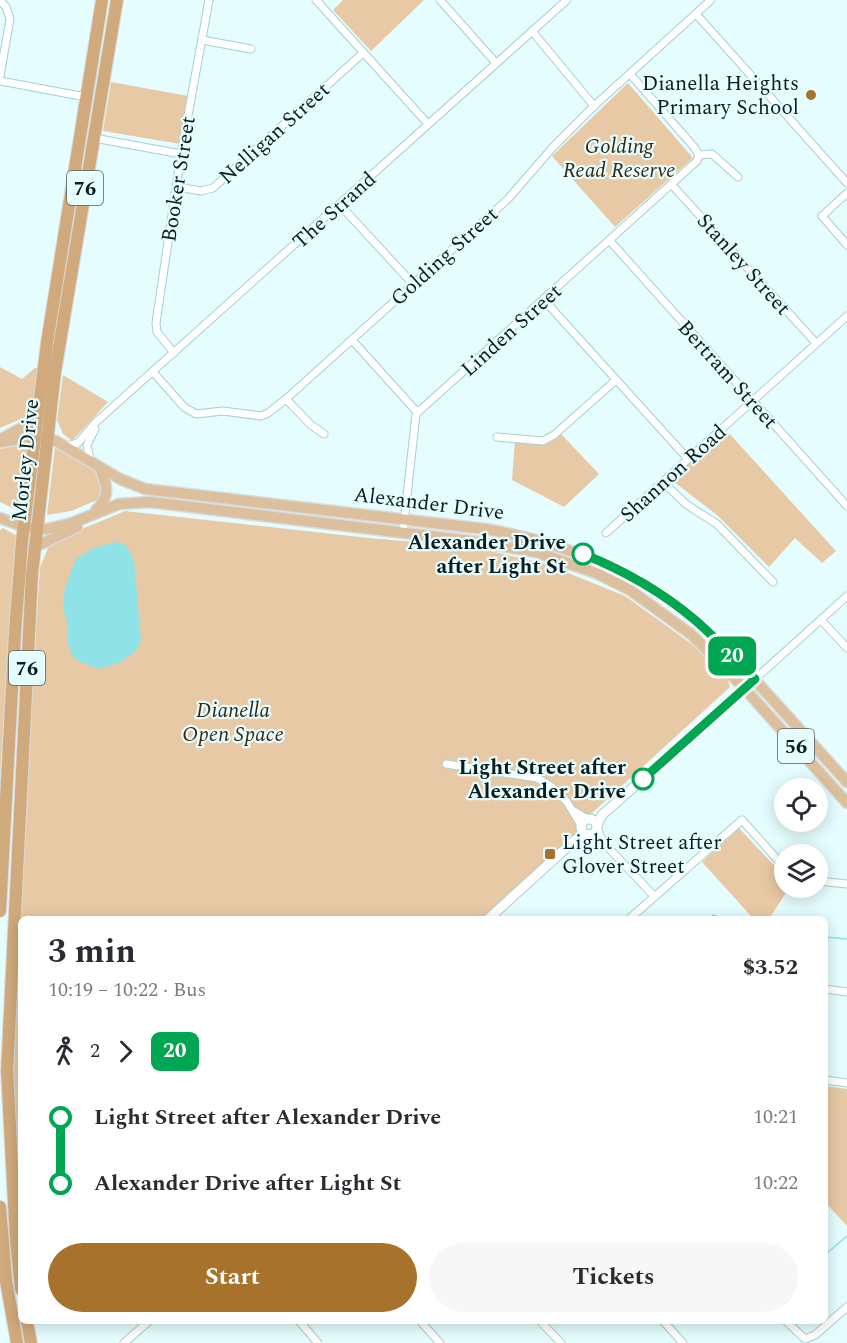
<!DOCTYPE html>
<meta charset="utf-8">
<style>
:root{--surface:#fff;--page:#f7f7f7;--text:#2b2b33;--muted:#7c7c81;--accent:#a7722c}
body{margin:0;font-family:Spectral,serif;background:var(--page);color:var(--text);height:100vh;display:flex;flex-direction:column;font-size:22px;white-space:nowrap}
*{box-sizing:border-box;margin:0}
p{font-size:20px;color:var(--muted)}
.icon{flex:none;width:33px;height:33px;fill:none;stroke:currentColor;stroke-width:2;stroke-linecap:round;stroke-linejoin:round}
.map{position:relative;flex:1;overflow:hidden}
.drawer{position:absolute;left:18px;top:916px;width:810px;height:408px;display:flex;flex-direction:column;background:var(--surface);border-radius:9px;box-shadow:0 3px 15px #0003}
.drawer>*{flex:none}
.badge{padding:0 12px;border-radius:9px;font-size:21px;line-height:39px}
.fabs{position:absolute;left:774px;top:778px;display:grid;gap:12px}
.fabs a{display:grid;place-items:center;width:54px;height:54px;border-radius:50%;background:var(--surface);box-shadow:0 3px 15px #0003;font-size:30px}
.map>.badge{position:absolute;translate:-50% -50%;box-shadow:0 0 0 3px #fff}
.legs{display:flex;align-items:center;gap:9px;height:66px;padding:0 30px;font-size:20px}
.legs p{margin-inline-start:auto}
.overview{display:flex;align-items:center;justify-content:space-between;height:102px;padding:0 30px}
h1{font-size:33px;font-weight:700;line-height:45px}
.primary-button{display:flex;gap:12px;margin-top:auto;padding:12px 30px}
.primary-button a{flex:1;height:69px;border-radius:36px;background:var(--accent);color:#fff;font-size:24px;font-weight:700;line-height:69px;text-align:center}
.primary-button a+a{background:var(--page);color:var(--text)}
ul{padding:0 30px;list-style:none}
li{display:flex;align-items:center;gap:21px;height:66px;font-size:22px}
li i{display:grid;place-items:center;width:9px;height:100%;margin:0 8px;background:currentColor}
li i::after{content:'';width:15px;height:15px;margin:-8px;border:4px solid;border-radius:50%;background:var(--surface)}
li p{margin-inline-start:auto}
li:first-child i{background:linear-gradient(#0000 50%,currentColor 0)}
li:last-child i{background:linear-gradient(currentColor 50%,#0000 0)}
.map>svg:first-child{display:block}
.green{fill:#e8c9a5}
.water{fill:#8fe2e6}
.lines{fill:none;stroke-linecap:round;stroke-linejoin:round}
.stream{stroke:#8fe2e6;stroke-width:1.5}
.minor-casing{stroke:#a6cfd1;stroke-width:9}
.tertiary-casing{stroke:#a6cfd1;stroke-width:11}
.primary-casing{stroke:#d8dbdb;stroke-width:13}
.trunk-casing{stroke:#d8dbdb;stroke-width:14}
.minor{stroke:#fff;stroke-width:7}
.tertiary{stroke:#fff;stroke-width:9}
.primary{stroke:#dcbf9d;stroke-width:10}
.trunk{stroke:#d0aa7c;stroke-width:12}
.line-1-casing{stroke:#fff;stroke-width:14}
.line-1{stroke:#00a651;stroke-width:9}
.poi-dot{fill:#a7722c;stroke:#e5fdfe;stroke-width:2}
.stop-1-dot{fill:#fff;stroke:#00a651;stroke-width:3}
.labels{text-anchor:middle;stroke-width:4.5;stroke-linejoin:round;paint-order:stroke}
.shield{fill:#e5fdfe;stroke:#4e6060;stroke-width:1.5}
.shield-label{font-size:20px;font-weight:bold;fill:#0d1c1d}
.poi-label{font-size:21px;fill:#0d1c1d;stroke:#e5fdfe;text-anchor:end}
.street-label{font-size:21px;fill:#0d1c1d;stroke:#e5fdfe}
.park-label{font-size:21px;font-style:italic;fill:#38260f;stroke:#e5fdfe}
.stop-label{font-size:21px;font-weight:bold;fill:#0d1c1d;stroke:#e5fdfe;text-anchor:end}
</style>
<div class="map">
<svg width="847" height="1343" viewBox="0 0 847 1343">
<rect width="100%" height="100%" fill="#e5fdfe"/>
<g class="green">
<path d="M 343,0 L 424,0 L 371,51 L 333,10 Z"/>
<path d="M 111,82 L 188,96 L 180,144 L 103,131 Z"/>
<path d="M 628,83 L 693,158 L 615,227 L 552,156 Z"/>
<path d="M 0,367 L 22,379 L 35,368 L 40,368 L 33,412 L 28,416 L 0,428 Z"/>
<path d="M 63,375 L 108,402 L 72,441 L 63,434 L 57,420 Z"/>
<path d="M 727,431 L 836,551 L 822,563 L 795,538 L 769,567 L 717,515 L 674,482 L 674,476 Z"/>
<path d="M 561,434 L 599,474 L 564,507 L 512,480 L 515,441 L 548,442 Z"/>
<path d="M 29,443 L 21,512 L 0,502 L 0,449 Z"/>
<path d="M 55,447 L 93,468 L 103,478 L 101,497 L 97,500 L 71,511 L 47,515 Z"/>
<path d="M 125,511 L 369,538 L 473,547 L 546,564 L 625,596 L 693,645 L 727,678 L 730,687 L 591,814 L 582,829 L 480,919 L 21,920 L 21,1230 L 11,1092 L 23,834 L 40,567 L 49,546 L 58,539 Z"/>
<path d="M 3,528 L 17,536 L 0,775 L 0,530 Z"/>
<path d="M 739,828 L 784,876 L 784,888 L 789,888 L 769,919 L 760,919 L 751,916 L 702,862 Z"/>
<path d="M 825,1086 L 847,1089 L 847,1226 L 825,1202 Z"/>
</g>
<path class="water" d="M 115,542 L 126,545 L 134,560 L 141,640 L 135,652 L 121,662 L 99,669 L 80,662 L 72,656 L 68,642 L 68,626 L 63,608 L 65,587 L 76,559 L 94,548 Z"/>
<g class="lines">
<g class="stream">
<path d="M 708,920 L 713,915 L 728,920"/>
<path d="M 825,937 L 847,939"/>
<path d="M 825,1255 L 847,1236"/>
</g>
<g class="minor-casing">
<g id="minor">
<path d="M 0,0 L 6,7 L 10,19 L 0,76"/>
<path d="M 316,0 L 428,124"/>
<path d="M 440,0 L 496,63"/>
<path d="M 696,14 L 847,183"/>
<path d="M 532,31 L 594,106"/>
<path d="M 202,40 L 251,49"/>
<path d="M 0,81 L 86,97"/>
<path d="M 94,138 L 181,154"/>
<path d="M 699,155 L 712,154 L 738,177"/>
<path d="M 672,185 L 816,343"/>
<path d="M 177,187 L 201,191 L 213,188 L 363,53"/>
<path d="M 847,193 L 822,216 L 847,245"/>
<path d="M 340,205 L 413,284"/>
<path d="M 610,241 L 847,506"/>
<path d="M 544,300 L 688,459"/>
<path d="M 352,340 L 417,412"/>
<path d="M 174,353 L 157,332 L 156,323 L 181,154 L 209,0"/>
<path d="M 153,372 L 184,407 L 196,414 L 223,411 L 261,416 L 268,413 L 286,399 L 508,199 L 553,147 L 594,106 L 711,0"/>
<path d="M 286,399 L 311,425 L 324,434"/>
<path d="M 497,437 L 543,441 L 554,435 L 616,380"/>
<path d="M 67,446 L 78,443 L 95,423 L 567,0"/>
<path d="M 90,460 L 87,445 L 95,429"/>
<path d="M 663,482 L 687,505 L 717,524 L 773,582"/>
<path d="M 403,532 L 416,414 L 697,161 L 699,155 L 694,147 L 631,75"/>
<path d="M 606,533 L 847,316"/>
<path d="M 821,620 L 847,648"/>
<path d="M 755,679 L 847,596"/>
<path d="M 446,764 L 537,778 L 552,787 L 567,802 L 581,825"/>
<path d="M 574,811 L 587,819"/>
<path d="M 597,828 L 603,842"/>
<path d="M 590,834 L 603,842 L 654,896"/>
<path d="M 818,881 L 847,884"/>
<path d="M 628,920 L 742,820 L 784,867"/>
<path d="M 825,989 L 847,992"/>
<path d="M 825,1080 L 847,1083"/>
<path d="M 300,1322 L 318,1343"/>
<path d="M 421,1322 L 440,1343"/>
<path d="M 541,1322 L 561,1343"/>
<path d="M 664,1322 L 683,1343"/>
<path d="M 787,1322 L 805,1339 L 815,1335 L 847,1307"/>
<path d="M 124,1343 L 148,1322"/>
</g>
</g>
<g class="tertiary-casing">
<g id="tertiary">
<circle cx="589" cy="827" r="8"/>
<path d="M 597,825 L 602,815 L 749,685"/>
<path d="M 487,920 L 575,840 L 588,834"/>
</g>
</g>
<g class="primary-casing">
<g id="primary">
<path d="M 3,438 L 29,424 L 39,410"/>
<path d="M 0,442 L 36,437 L 56,441 L 120,479 L 145,489 L 485,529 C 562,542 632,569 693,618 C 710,632 724,648 739,663 C 776,702 811,743 847,782"/>
<path d="M 96,510 C 111,496 107,485 100,468"/>
<path d="M 0,518 L 25,527 L 47,529 L 72,523 L 119,504 L 150,502 L 479,542 L 536,552 L 596,573 L 630,590 L 692,635 L 745,689 L 847,803"/>
<path d="M 35,547 L 77,527"/>
</g>
</g>
<g class="trunk-casing">
<g id="trunk">
<path d="M 0,911 L 15,632 L 22,541 L 47,343 L 102,0"/>
<path d="M 0,1207 L 6,1281 L 17,1343"/>
<path d="M 21,1289 L 16,1240 L 7,1071 L 32,574 L 55,372 L 117,0"/>
<path d="M 27,1322 L 31,1343"/>
</g>
</g>
<use href="#minor" class="minor"/>
<use href="#tertiary" class="tertiary"/>
<use href="#primary" class="primary"/>
<use href="#trunk" class="trunk"/>
</g>
<g class="lines">
<g class="line-1-casing">
<path id="line-1" d="M 583,554 C 623,570 662,592 695,620 C 716,638 735,659 755,679 L 643,779"/>
</g>
<use href="#line-1" class="line-1"/>
</g>
<g class="poi-dot">
<circle cx="811" cy="95" r="6"/>
<rect x="544" y="848" width="12" height="12" rx="3"/>
</g>
<g class="stop-1-dot">
<circle cx="583" cy="554" r="10"/>
<circle cx="643" cy="779" r="10"/>
</g>
<g class="labels">
<g class="shield">
<rect x="67" y="171" width="36" height="34" rx="4.5"/>
<rect x="9" y="651" width="36" height="34" rx="4.5"/>
<rect x="778" y="729" width="36" height="34" rx="4.5"/>
</g>
<g class="shield-label">
<text x="85" y="195">76</text>
<text x="27" y="675">76</text>
<text x="796" y="753">56</text>
</g>
<g class="poi-label">
<text x="799" y="90">Dianella Heights<tspan x="799" dy="24">Primary School</tspan></text>
<text x="562" y="849" text-anchor="start">Light Street after<tspan x="562" dy="24">Glover Street</tspan></text>
</g>
<g class="street-label">
<text transform="translate(274 133) rotate(-42)" y="7">Nelligan Street</text>
<text transform="translate(178 179) rotate(-81)" y="7">Booker Street</text>
<text transform="translate(334 210) rotate(-42)" y="7">The Strand</text>
<text transform="translate(444 256) rotate(-42)" y="7">Golding Street</text>
<text transform="translate(744 264) rotate(48)" y="7">Stanley Street</text>
<text transform="translate(511 330) rotate(-42)" y="7">Linden Street</text>
<text transform="translate(728 374) rotate(48)" y="7">Bertram Street</text>
<text transform="translate(25 460) rotate(-84)" y="7">Morley Drive</text>
<text transform="translate(673 473) rotate(-42)" y="7">Shannon Road</text>
<text transform="translate(429 503) rotate(7)" y="7">Alexander Drive</text>
</g>
<g class="park-label">
<text x="619" y="153">Golding<tspan x="619" dy="24">Read Reserve</tspan></text>
<text x="233" y="717">Dianella<tspan x="233" dy="24">Open Space</tspan></text>
</g>
<g class="stop-label">
<text x="566" y="549">Alexander Drive<tspan x="566" dy="24">after Light St</tspan></text>
<text x="626" y="774">Light Street after<tspan x="626" dy="24">Alexander Drive</tspan></text>
</g>
</g>
</svg>
<div class="fabs">
<a><svg class="icon" aria-label="locate" viewBox="0 0 24 24"><circle cx="12" cy="12" r="6"/><path d="M12 2v4M12 18v4M2 12h4M18 12h4"/></svg></a>
<a><svg class="icon" aria-label="layers" viewBox="0 0 24 24"><path d="M12 4l9 5-9 5-9-5zM3 14l9 5 9-5"/></svg></a>
</div>
<b class="badge" style="left:732px;top:656px;background:#00a651;color:#fff">20</b>
<section class="drawer">
<div class="overview"><div><h1>3 min</h1><p>10:19 – 10:22 · Bus</p></div><b>$3.52</b></div>
<div class="legs"><svg class="icon" aria-label="walk" viewBox="0 0 24 24"><circle cx="13" cy="4" r="2"/><path d="M13 8l-2 6 4 7M11 14l-3 7M7 12l3-4h3l4 4"/></svg>2<svg class="icon" aria-label="forward" viewBox="0 0 24 24"><path d="M9 5l7 7-7 7"/></svg><b class="badge" style="background:#00a651;color:#fff">20</b></div>
<ul>
<li><i style="color:#00a651"></i><b>Light Street after Alexander Drive</b><p>10:21</p></li>
<li><i style="color:#00a651"></i><b>Alexander Drive after Light St</b><p>10:22</p></li>
</ul>
<div class="primary-button"><a>Start</a><a>Tickets</a></div>
</section>
</div>
